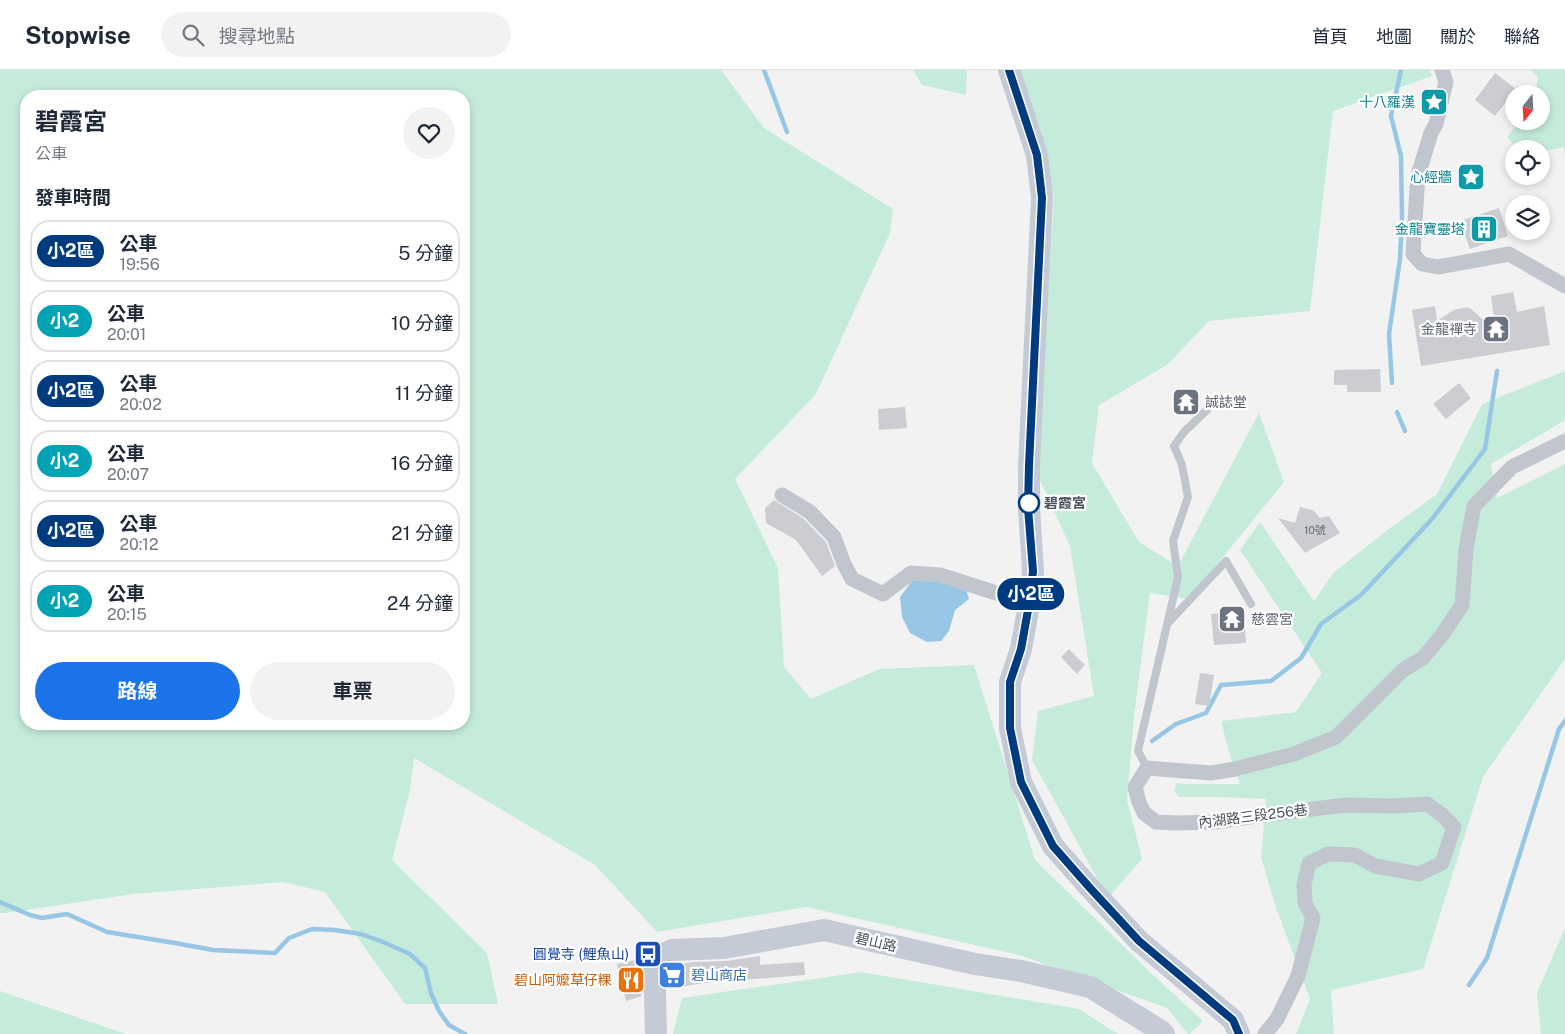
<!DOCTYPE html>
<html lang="zh-TW">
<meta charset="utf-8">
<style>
:root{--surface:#fff;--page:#f2f2f3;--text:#1f2937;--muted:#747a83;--line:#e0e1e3;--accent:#1a73e8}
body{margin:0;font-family:"Public Sans","Noto Sans TC",sans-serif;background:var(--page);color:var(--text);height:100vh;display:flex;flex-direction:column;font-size:19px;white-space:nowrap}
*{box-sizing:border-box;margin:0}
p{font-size:16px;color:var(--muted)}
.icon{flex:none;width:28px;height:28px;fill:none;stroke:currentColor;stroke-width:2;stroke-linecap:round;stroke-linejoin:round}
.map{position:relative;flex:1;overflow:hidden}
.details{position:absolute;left:20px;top:20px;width:450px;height:640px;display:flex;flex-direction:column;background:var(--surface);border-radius:20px;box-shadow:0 2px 8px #0003}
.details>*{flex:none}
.badge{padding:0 10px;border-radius:16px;font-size:18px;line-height:32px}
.needle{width:32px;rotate:197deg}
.buttons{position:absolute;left:1505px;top:15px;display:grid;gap:10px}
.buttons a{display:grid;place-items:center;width:45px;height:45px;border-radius:50%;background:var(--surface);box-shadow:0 2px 8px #0003;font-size:25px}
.map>.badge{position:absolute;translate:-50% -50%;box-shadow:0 0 0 2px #fff}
h2{padding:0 15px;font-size:19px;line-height:45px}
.round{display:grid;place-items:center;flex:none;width:52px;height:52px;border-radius:26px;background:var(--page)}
.head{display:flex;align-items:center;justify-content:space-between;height:85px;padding:0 15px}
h1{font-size:24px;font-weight:700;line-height:38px}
.button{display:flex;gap:10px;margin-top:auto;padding:10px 15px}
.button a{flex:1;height:58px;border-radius:30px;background:var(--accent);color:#fff;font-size:20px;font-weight:700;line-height:58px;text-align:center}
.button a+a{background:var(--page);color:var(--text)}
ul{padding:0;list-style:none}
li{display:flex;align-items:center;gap:15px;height:62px;margin:0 10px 8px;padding:0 5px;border:2px solid var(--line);border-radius:20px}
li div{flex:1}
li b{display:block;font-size:19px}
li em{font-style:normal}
li .badge{min-width:55px;font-weight:700;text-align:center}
header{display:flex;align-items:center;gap:30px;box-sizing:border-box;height:70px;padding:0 25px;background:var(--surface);border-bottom:1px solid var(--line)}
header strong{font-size:24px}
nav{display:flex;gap:28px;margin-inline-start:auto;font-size:18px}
.search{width:350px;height:45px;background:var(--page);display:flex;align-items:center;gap:12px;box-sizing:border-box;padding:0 18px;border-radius:28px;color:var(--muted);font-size:19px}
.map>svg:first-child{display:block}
.green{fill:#c5ecdb;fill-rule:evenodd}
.water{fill:#97c7e4}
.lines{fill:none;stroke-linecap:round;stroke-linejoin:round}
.stream{stroke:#97c7e4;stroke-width:4.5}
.building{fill:#cccdd3}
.lane{stroke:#c1c6ce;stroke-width:8}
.street{stroke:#c1c6ce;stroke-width:15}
.secondary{stroke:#c4cad6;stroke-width:22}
.line-casing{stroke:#fff;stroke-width:11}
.line{stroke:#003b80;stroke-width:8}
.stop-dot{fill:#fff;stroke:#003b80;stroke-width:2.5}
.labels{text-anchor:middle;stroke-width:4.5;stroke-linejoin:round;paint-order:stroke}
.number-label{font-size:11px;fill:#6b707a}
.culture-label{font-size:14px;fill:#0d838f;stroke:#fff;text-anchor:end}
.worship-label{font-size:14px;fill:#5b616d;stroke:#fff;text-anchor:start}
.stop-label{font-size:14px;font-weight:bold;fill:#4b515d;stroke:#fff;text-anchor:start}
.street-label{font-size:14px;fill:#4b515d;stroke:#fff}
.transit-label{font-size:14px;fill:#164399;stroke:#fff;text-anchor:end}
.shop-label{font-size:14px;fill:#366cbe;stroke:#fff;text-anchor:start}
.food-label{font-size:14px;fill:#c56008;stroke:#fff;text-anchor:end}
</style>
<header>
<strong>Stopwise</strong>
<div class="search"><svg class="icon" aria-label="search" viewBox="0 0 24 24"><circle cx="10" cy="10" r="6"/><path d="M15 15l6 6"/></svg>搜尋地點</div>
<nav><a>首頁</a><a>地圖</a><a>關於</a><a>聯絡</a></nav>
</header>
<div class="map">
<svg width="1565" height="964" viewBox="0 0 1565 964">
<rect width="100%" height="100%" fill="#f3f2f2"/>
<g class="green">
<path d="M 0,0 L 721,0 L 764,58 L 893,139 L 890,163 L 816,324 L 735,409 L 778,498 L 784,597 L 811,629 L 879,599 L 974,595 L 1035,790 L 1152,904 L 1203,951 L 1190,964 L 1188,964 L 1167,938 L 1019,885 L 806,837 L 657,862 L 595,795 L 414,688 L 410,720 L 392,790 L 487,883 L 498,934 L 405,934 L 325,822 L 283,812 L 134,824 L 5,843 L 0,843 ZM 26,26 L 464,26 L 464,654 L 26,654 Z"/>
<path d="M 913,0 L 967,0 L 966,25 L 922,15 Z"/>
<path d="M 1019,0 L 1430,0 L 1432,6 L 1333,41 L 1310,241 L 1209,251 L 1167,295 L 1099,335 L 1092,393 L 1139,472 L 1178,496 L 1259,343 L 1284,412 L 1189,529 L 1150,523 L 1134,646 L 1127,730 L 1142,789 L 1108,828 L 1032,690 L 1038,641 L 1094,626 L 1070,476 L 1033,395 L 1043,293 L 1054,130 L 1041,62 Z"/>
<path d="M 1530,0 L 1565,0 L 1565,86 L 1564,77 L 1541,82 L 1541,79 L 1518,79 L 1507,67 L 1520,51 L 1541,51 L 1541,24 L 1535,24 L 1538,7 Z"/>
<path d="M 1565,301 L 1565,350 L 1491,394 L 1497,428 L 1565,394 L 1565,589 L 1483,707 L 1423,899 L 1331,920 L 1334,964 L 1296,964 L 1310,929 L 1275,835 L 1261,787 L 1266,729 L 1215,727 L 1179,727 L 1174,721 L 1177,713 L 1185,714 L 1240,714 L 1230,686 L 1221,651 L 1296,642 L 1322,603 L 1240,480 L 1260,452 L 1314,531 L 1333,503 L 1390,458 L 1437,424 L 1482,334 Z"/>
<path d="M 1565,858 L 1565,964 L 1541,964 L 1537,923 Z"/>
<path d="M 861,902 L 1079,939 L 1118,964 L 673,964 L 682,928 Z"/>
<path d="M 0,921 L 126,964 L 0,964 Z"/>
</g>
<path class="water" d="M 932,505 L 964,513 L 969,529 L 955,540 L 949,561 L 941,571 L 927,572 L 910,563 L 902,547 L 900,527 L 912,511 Z"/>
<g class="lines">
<g class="stream">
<path d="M 764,0 L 787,62"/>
<path d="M 1392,313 L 1389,264 L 1400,189 L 1402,149 L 1401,86 L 1391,46 L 1401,0"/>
<path d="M 1397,342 L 1405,361"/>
<path d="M 1152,671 L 1176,654 L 1206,643 L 1221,615 L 1271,611 L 1301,588 L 1321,554 L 1361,525 L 1432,449 L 1485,379 L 1497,301"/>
<path d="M 0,832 L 30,845 L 42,848 L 67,844 L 107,862 L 175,873 L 213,880 L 275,883 L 289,868 L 312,859 L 334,860 L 361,864 L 383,872 L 410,884 L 425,898 L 431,923 L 439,941 L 449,955 L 465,964"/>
<path d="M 1469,915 L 1487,888 L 1559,659 L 1565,651"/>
</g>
</g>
<g class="building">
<path d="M 1495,3 L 1516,19 L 1495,46 L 1475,30 Z"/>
<path d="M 1499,138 L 1508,166 L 1470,179 L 1460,151 Z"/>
<path d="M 1513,222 L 1517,242 L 1544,236 L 1550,275 L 1421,296 L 1412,240 L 1435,236 L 1437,251 L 1454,240 L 1467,237 L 1471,239 L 1496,261 L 1491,226 Z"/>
<path d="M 1380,299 L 1381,322 L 1347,322 L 1347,315 L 1334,315 L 1334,300 Z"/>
<path d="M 1459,313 L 1471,328 L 1446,349 L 1433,334 Z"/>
<path d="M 905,337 L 907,358 L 879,360 L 878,339 Z"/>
<path d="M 774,430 L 804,449 L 826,472 L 835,496 L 822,506 L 796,470 L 766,453 L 765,438 Z"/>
<path d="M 1300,437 L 1313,440 L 1320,448 L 1329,446 L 1340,463 L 1305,483 L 1278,448 L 1295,453 Z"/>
<path d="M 1244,542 L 1246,573 L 1214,575 L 1211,544 Z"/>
<path d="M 1069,579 L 1085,595 L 1077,604 L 1061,587 Z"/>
<path d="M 1200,603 L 1214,605 L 1209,636 L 1195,634 Z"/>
<path d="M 760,886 L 760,895 L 804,892 L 805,905 L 704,913 L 669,919 L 665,898 L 670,896 L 692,892 L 726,891 Z"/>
<path d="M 635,890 L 634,896 L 642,926 L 626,931 L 617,894 Z"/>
</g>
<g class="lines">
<g class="lane">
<path d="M 1169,552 L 1226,491 L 1251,534"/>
<path d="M 1147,698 L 1138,681 L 1178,507 L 1173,471 L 1188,427 L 1182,395 L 1174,376 L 1184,362 L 1208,339"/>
</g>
<g class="street">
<path d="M 1442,0 L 1446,12 L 1436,54 L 1431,63 L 1419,102 L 1417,119 L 1413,184 L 1422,194 L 1438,197 L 1509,184 L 1565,216"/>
<path d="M 782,425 L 810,442 L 834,467 L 844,494 L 852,509 L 883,524 L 911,503 L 940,505 L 1009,527 L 1024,514 L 1032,512"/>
<path d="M 1265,964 L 1277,949 L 1298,906 L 1313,848 L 1305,833 L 1304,815 L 1309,793 L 1328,784 L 1355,785 L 1375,796 L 1419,804 L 1442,793 L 1454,757 L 1441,744 L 1427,734 L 1393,736 L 1346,735 L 1256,746 L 1216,752 L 1177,753 L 1156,752 L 1144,743 L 1139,732 L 1135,717 L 1147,698 L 1211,703 L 1235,699 L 1294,684 L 1336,667 L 1403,600 L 1423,588 L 1442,565 L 1462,535 L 1466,479 L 1474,436 L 1512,397 L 1565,371"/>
</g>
<g class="secondary">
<path d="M 1009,0 L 1037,85 L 1042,128 L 1029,395 L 1029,438 L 1033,501 L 1030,529 L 1021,579 L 1010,612 L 1010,658 L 1021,712 L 1053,776 L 1090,818 L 1139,871 L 1233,950 L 1239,964"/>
<path d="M 656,964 L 655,922 L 647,893 L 672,880 L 724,878 L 824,860 L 975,894 L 1021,901 L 1090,917 L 1161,961 L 1164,964"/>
</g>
</g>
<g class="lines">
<g class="line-casing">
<path id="line" d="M 1009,0 L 1037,85 L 1042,128 L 1029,395 L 1028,438 L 1033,501 L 1030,529 L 1021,579 L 1010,612 L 1010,658 L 1021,712 L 1053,776 L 1090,818 L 1139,871 L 1233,950 L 1239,964"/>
</g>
<use href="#line" class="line"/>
</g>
<defs>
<g id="sight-square" transform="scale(1.4375)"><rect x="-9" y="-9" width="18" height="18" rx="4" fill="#0f9aa8" stroke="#fff"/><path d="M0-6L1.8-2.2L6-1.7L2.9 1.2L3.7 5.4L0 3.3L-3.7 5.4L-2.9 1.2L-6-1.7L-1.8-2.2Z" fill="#fff"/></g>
<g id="building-square" transform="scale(1.4375)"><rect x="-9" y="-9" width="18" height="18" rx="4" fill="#0f9aa8" stroke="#fff"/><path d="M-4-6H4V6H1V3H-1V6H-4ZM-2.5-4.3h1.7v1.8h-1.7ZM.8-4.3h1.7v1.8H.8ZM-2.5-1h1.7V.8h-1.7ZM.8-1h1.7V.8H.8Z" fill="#fff"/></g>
<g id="temple-square" transform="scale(1.4375)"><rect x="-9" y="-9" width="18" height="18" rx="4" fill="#6b7280" stroke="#fff"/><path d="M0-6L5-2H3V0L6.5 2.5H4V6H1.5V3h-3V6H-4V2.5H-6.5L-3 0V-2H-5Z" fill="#fff"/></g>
<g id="bus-square" transform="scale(1.4375)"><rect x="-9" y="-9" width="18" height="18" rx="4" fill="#1a4fb4" stroke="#fff"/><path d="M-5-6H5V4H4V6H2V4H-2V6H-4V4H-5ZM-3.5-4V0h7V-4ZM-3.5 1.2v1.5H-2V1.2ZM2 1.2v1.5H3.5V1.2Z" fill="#fff"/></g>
<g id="supermarket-square" transform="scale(1.4375)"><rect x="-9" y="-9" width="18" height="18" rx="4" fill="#3f7fe0" stroke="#fff"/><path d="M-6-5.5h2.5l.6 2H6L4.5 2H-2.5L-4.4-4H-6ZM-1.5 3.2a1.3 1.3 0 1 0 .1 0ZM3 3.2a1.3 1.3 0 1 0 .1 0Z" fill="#fff"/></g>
<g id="restaurant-square" transform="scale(1.4375)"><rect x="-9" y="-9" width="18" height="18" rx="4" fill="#e8710a" stroke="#fff"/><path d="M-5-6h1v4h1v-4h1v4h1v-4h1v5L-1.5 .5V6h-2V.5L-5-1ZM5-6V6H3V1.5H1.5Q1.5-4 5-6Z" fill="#fff"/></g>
</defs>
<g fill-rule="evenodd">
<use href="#sight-square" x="1434" y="32"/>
<use href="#sight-square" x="1471" y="107"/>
<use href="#building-square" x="1484" y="159"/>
<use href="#temple-square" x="1496" y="259"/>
<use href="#temple-square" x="1186" y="332"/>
<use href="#temple-square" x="1232" y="549"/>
<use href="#bus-square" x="648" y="884"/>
<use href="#supermarket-square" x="672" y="905"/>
<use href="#restaurant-square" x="631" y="910"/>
</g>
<circle class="stop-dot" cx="1029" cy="433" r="10"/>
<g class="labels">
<g class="number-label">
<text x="1315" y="464">10號</text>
</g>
<g class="culture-label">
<text x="1415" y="37">十八羅漢</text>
<text x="1452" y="112">心經牆</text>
<text x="1465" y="164">金龍寶靈塔</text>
</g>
<g class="worship-label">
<text x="1477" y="264" text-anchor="end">金龍禪寺</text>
<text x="1205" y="337">誠誌堂</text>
<text x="1251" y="554">慈雲宮</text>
</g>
<g class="stop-label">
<text x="1044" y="438">碧霞宮</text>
</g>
<g class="street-label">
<text transform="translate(1253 746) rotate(-7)" y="5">內湖路三段256巷</text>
<text transform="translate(876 872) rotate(13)" y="5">碧山路</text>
</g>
<g class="transit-label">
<text x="629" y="889">圓覺寺 (鯉魚山)</text>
</g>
<g class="shop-label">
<text x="691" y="910">碧山商店</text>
</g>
<g class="food-label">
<text x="612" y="915">碧山阿嬤草仔粿</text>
</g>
</g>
</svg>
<div class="buttons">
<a><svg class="needle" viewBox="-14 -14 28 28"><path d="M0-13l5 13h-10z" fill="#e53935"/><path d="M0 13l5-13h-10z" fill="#747a83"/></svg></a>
<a><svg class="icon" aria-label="locate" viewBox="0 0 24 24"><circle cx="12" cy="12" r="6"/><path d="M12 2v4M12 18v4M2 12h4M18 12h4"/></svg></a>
<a><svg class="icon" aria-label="layers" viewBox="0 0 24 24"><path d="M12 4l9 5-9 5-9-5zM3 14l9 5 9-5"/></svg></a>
</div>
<b class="badge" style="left:1031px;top:524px;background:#003b80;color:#fff">小2區</b>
<section class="details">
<div class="head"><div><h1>碧霞宮</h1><p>公車</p></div><a class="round"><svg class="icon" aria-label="heart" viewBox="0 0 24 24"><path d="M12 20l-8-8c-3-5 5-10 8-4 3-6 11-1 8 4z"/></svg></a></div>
<h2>發車時間</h2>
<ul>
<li><span class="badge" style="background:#003b80;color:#fff">小2區</span><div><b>公車</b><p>19:56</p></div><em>5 分鐘</em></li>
<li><span class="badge" style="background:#00a3b4;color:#fff">小2</span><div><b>公車</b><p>20:01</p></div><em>10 分鐘</em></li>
<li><span class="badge" style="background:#003b80;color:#fff">小2區</span><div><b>公車</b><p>20:02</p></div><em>11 分鐘</em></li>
<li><span class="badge" style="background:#00a3b4;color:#fff">小2</span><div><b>公車</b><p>20:07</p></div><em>16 分鐘</em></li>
<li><span class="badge" style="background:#003b80;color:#fff">小2區</span><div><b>公車</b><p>20:12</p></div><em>21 分鐘</em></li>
<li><span class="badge" style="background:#00a3b4;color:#fff">小2</span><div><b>公車</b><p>20:15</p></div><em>24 分鐘</em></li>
</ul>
<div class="button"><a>路線</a><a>車票</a></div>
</section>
</div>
